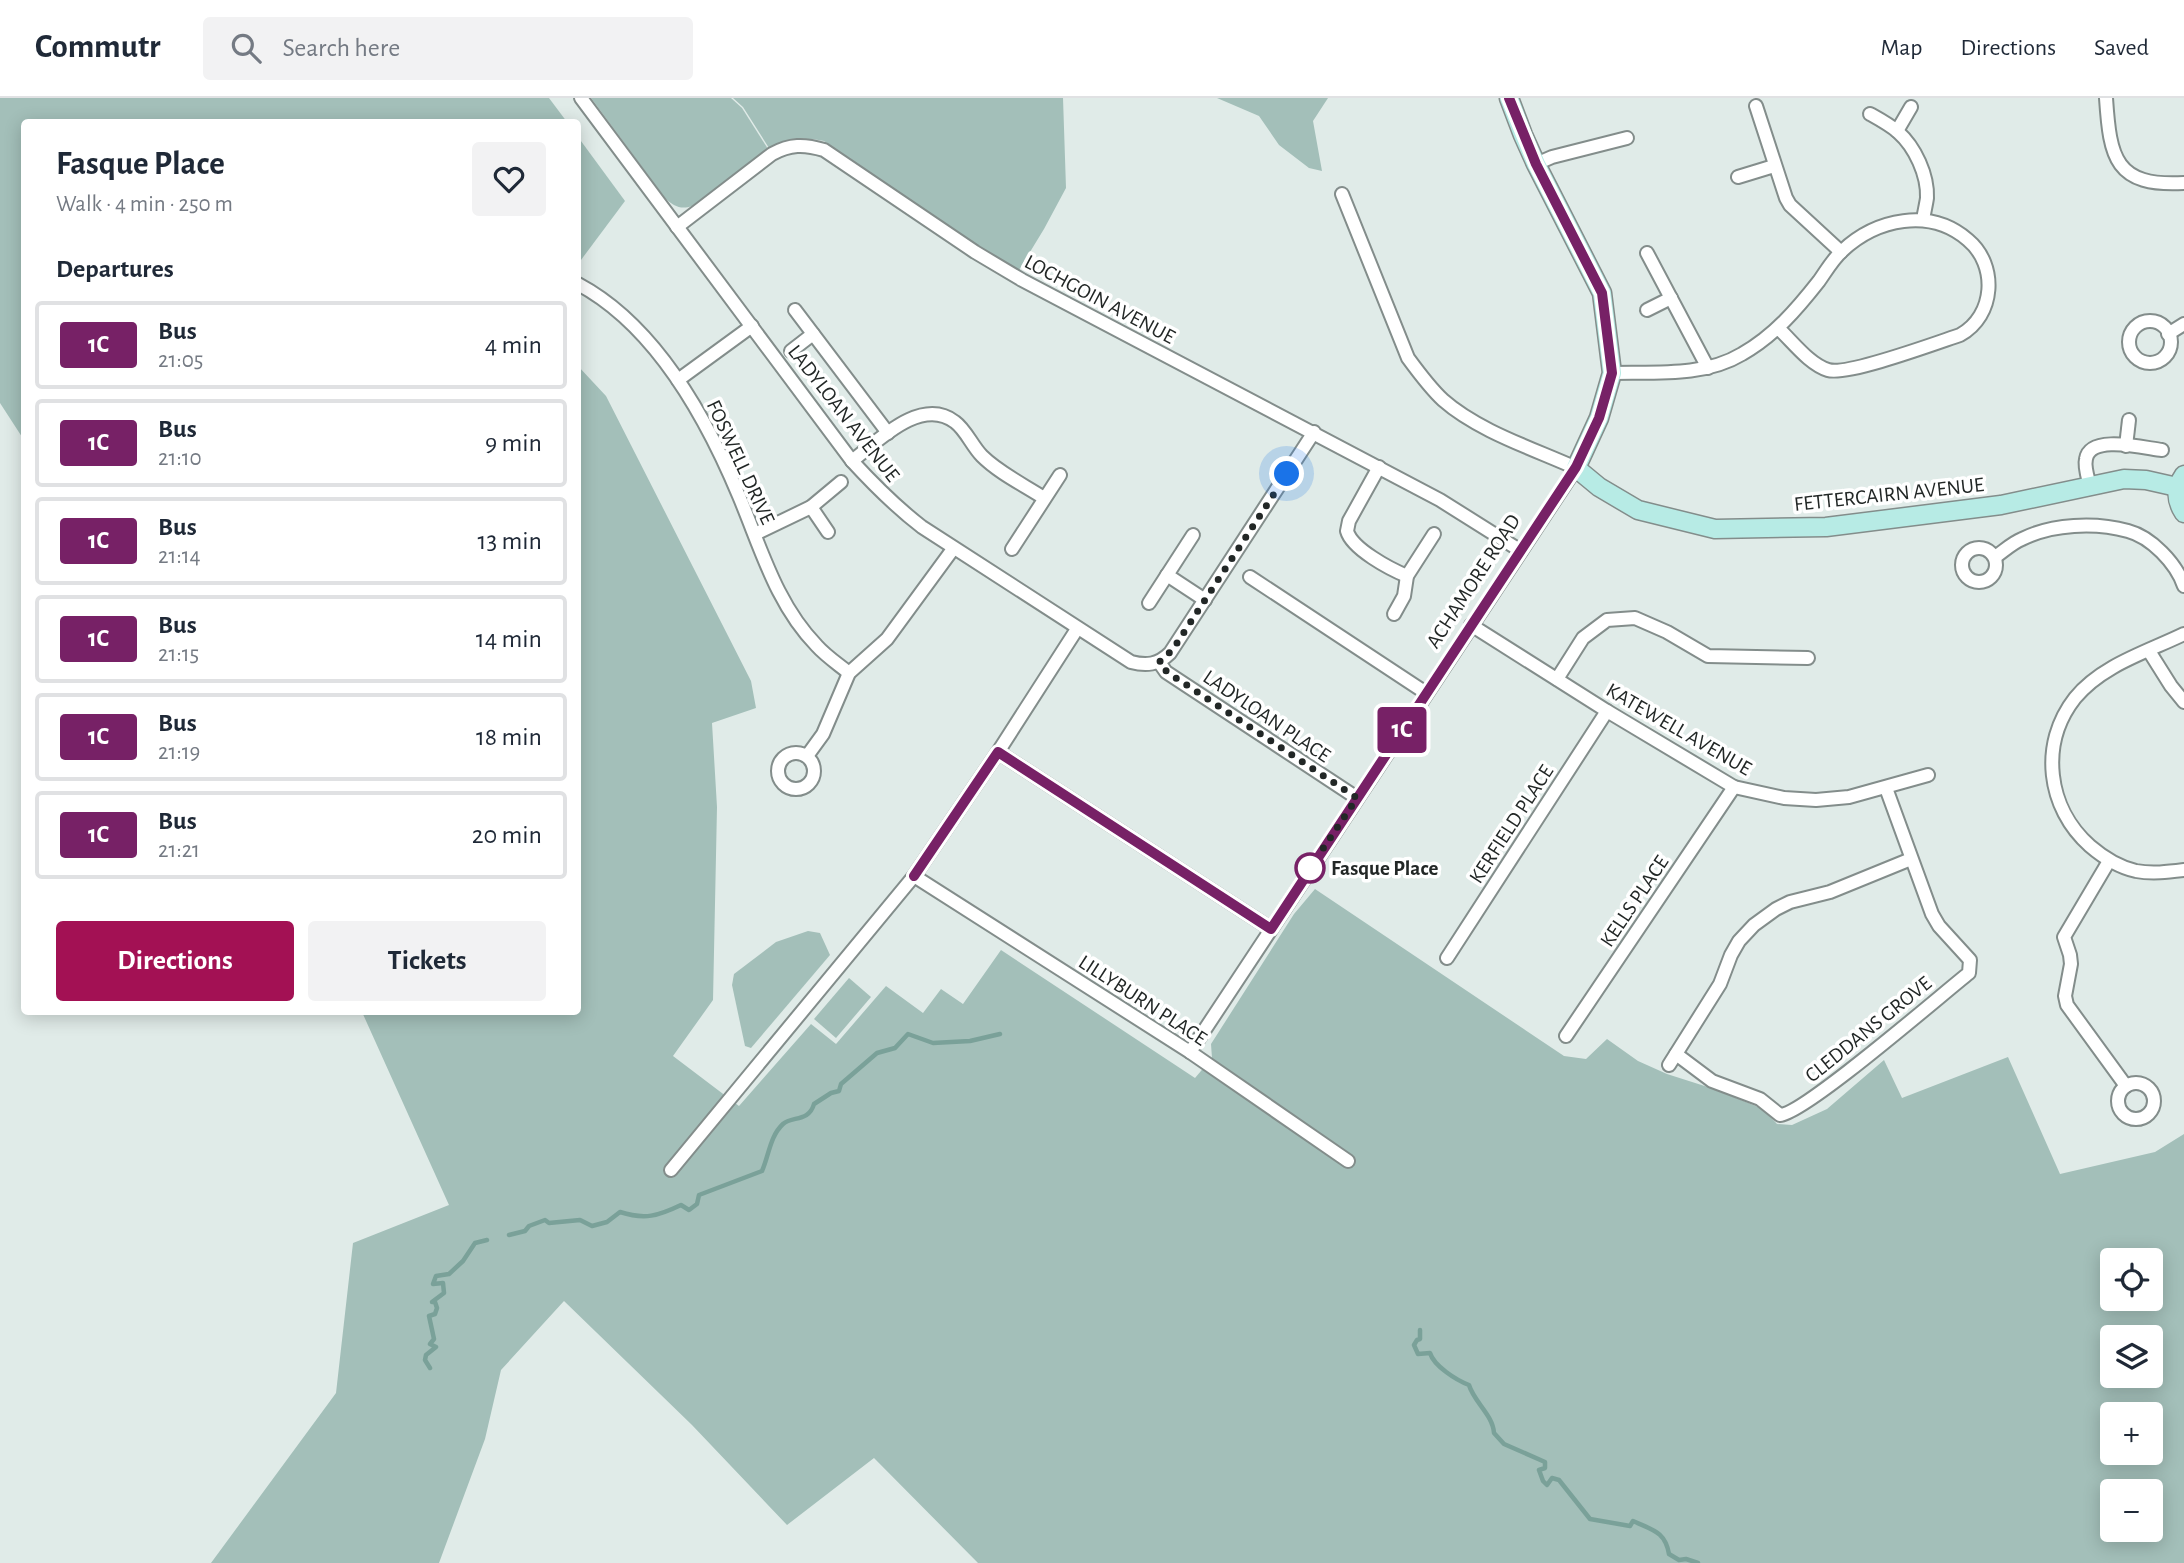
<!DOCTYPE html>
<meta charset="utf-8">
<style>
:root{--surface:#fff;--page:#f2f2f3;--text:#1f2937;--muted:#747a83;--line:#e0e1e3;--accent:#a31154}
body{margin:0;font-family:"Alegreya Sans",sans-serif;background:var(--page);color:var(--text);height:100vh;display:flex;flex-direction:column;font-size:26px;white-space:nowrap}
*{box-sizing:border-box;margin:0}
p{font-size:23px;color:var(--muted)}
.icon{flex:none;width:38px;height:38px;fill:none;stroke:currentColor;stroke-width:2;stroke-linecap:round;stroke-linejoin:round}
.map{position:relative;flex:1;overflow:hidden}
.panel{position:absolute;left:21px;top:21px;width:560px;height:896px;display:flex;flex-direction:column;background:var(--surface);border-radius:7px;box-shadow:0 4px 18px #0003}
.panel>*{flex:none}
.badge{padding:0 14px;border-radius:5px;font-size:24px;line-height:46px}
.tools{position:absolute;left:2100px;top:1150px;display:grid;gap:14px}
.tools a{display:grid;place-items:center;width:63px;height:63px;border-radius:7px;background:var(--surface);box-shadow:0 4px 18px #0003;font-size:35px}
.you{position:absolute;width:35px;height:35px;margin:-18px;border:5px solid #fff;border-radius:50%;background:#1a73e8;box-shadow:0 0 0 10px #1a73e833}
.map>.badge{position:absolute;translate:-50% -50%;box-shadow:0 0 0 4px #fff}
h2{padding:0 35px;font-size:26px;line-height:63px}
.round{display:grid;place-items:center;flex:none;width:74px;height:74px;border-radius:7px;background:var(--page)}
.head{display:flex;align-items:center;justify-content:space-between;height:119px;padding:0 35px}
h1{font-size:33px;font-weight:700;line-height:52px}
.primary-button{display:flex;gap:14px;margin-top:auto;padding:14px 35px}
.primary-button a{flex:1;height:80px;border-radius:7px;background:var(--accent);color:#fff;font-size:28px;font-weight:700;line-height:80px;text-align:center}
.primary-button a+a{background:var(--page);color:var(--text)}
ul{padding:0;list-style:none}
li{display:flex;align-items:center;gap:21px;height:88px;margin:0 14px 10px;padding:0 21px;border:4px solid var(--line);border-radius:7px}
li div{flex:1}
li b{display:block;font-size:26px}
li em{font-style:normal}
li .badge{min-width:77px;font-weight:700;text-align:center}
header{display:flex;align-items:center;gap:42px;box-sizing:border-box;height:98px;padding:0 35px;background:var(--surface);border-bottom:2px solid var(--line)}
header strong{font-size:33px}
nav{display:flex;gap:38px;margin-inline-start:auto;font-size:24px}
.search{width:490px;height:63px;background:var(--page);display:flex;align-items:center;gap:18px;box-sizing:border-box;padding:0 24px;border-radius:7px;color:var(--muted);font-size:26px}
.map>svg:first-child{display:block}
.green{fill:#a3bfb9;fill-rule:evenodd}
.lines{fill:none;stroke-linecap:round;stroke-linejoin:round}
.stream{stroke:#7aa199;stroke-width:4.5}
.street-casing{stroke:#838d8b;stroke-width:16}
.secondary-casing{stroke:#838d8b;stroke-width:21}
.street{stroke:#fff;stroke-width:12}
.secondary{stroke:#b7ebe5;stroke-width:18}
.line-casing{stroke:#fff;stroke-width:16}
.line{stroke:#772166;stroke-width:10}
.walk{stroke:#222726;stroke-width:7;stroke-dasharray:0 12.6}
.stop-dot{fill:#fff;stroke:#772166;stroke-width:3.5}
.labels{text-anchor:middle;stroke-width:7;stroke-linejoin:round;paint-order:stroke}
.street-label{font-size:21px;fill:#222726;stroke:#fff}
.stop-label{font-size:21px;font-weight:bold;fill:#222726;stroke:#fff;text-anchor:start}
</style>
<header>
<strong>Commutr</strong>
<div class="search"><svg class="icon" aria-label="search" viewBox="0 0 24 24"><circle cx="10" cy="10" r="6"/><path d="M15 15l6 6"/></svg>Search here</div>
<nav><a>Map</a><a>Directions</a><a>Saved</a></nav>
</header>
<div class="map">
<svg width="2184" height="1465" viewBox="0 0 2184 1465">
<rect width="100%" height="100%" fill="#e0ebe8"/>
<g class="green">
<path d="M 0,0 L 549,0 L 567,24 L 24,24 L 24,342 L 0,305 Z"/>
<path d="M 591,0 L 731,0 L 742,10 L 768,51 L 692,108 C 681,112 673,108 665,100 Z"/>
<path d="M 733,0 L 1063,0 L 1066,90 L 1044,131 L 1019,172 L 975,146 L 824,43 C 803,39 788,40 769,50 L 743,9 Z"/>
<path d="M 1217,0 L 1328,0 L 1313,23 L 1322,73 L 1309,70 L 1279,47 L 1259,18 Z"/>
<path d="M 578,39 L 625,103 L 578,166 Z"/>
<path d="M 578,268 L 606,298 L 751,583 L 756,610 L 712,625 L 717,709 L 713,902 L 673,958 L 739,1008 L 811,926 L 836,946 L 886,888 L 923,915 L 941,891 L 963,906 L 1001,852 L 1195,980 L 1212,960 L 1211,946 L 1294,816 L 1315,791 L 1564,958 L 1586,961 L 1607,941 L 1638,963 L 1667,976 L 1714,991 L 1763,1011 L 1777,1026 L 1792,1027 L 1827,1011 L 1884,962 L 1902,1000 L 2008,959 L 2060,1076 L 2155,1054 L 2184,1036 L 2184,1465 L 978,1465 L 874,1360 L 787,1427 L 692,1327 L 564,1203 L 501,1272 L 485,1341 L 439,1465 L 211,1465 L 336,1295 L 353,1145 L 449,1107 L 362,914 L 578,914 ZM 2112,1162 L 2151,1162 L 2151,1200 L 2112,1200 ZM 2112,1239 L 2151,1239 L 2151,1278 L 2112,1278 ZM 2112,1316 L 2151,1316 L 2151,1354 L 2112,1354 ZM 2112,1393 L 2151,1393 L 2151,1432 L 2112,1432 Z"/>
<path d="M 808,833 L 820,835 L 830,857 L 751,950 L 745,948 L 732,887 L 734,876 L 776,844 Z"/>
<path d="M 849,880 L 871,899 L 836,940 L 814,921 Z"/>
</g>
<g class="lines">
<g class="stream">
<path d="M 509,1137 L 525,1133 L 529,1128 L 545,1122 L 549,1125 L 580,1122 L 592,1128 L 607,1124 L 620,1114 C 645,1122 658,1118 681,1107 L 689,1112 L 697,1106 L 699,1097 L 762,1073 C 769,1057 770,1038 783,1026 C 792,1018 809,1024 814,1006 L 831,995 L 839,993 L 841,986 L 877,955 L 895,950 L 908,936 L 933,945 L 970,943 L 1000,936"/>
<path d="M 1420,1232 L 1420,1241 L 1417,1242 L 1414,1247 L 1418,1256 L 1430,1255 C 1434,1268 1456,1282 1469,1287 C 1474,1304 1493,1317 1494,1335 L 1504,1346 L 1545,1364 L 1545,1370 L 1539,1372 L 1543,1383 L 1547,1387 L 1552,1380 L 1559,1382 L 1590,1421 L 1630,1428 L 1633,1423 C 1652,1432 1665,1433 1669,1456 L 1679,1462 L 1686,1461 L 1698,1465"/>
<path d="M 430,1270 L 425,1262 L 426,1257 L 436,1249 L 430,1246 L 434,1241 L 429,1218 L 435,1216 L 437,1210 L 435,1204 L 432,1204 L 444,1195 L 443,1185 L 433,1186 L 436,1178 L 449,1176 L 463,1163 L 475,1145 L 487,1142"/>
</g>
<g class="street-casing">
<g id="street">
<path d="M 581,0 L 852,363 C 874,387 896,409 922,429 L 1131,564 C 1146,568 1158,567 1170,555 L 1314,334"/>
<path d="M 2106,0 C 2110,60 2115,89 2184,85"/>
<path d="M 1756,8 L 1786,100 L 1790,107 L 1841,154"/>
<path d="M 1870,16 C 1879,21 1890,27 1898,34 C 1915,49 1928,77 1927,100 C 1926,107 1924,115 1923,122"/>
<path d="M 1897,33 L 1911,9"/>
<path d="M 1536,66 L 1552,59 L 1627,40"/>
<path d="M 1738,79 L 1774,68"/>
<path d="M 677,129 L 772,56 C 790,46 804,46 824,52 L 975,154 L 1022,182 L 1440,402 L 1521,453"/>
<path d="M 1647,155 L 1708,270"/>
<path d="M 578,186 C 655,227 706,319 739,398 C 761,450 776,506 817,548 C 826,558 838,566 849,575"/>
<path d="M 795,212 L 888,335"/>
<path d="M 1647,212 L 1671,200"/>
<circle cx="2150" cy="244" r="21"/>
<path d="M 2168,236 L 2184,226"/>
<path d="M 791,253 L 813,236"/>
<path d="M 1612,275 C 1655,274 1704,279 1742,256 C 1774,238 1797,211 1819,183 C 1826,173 1833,161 1842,153 C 1876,121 1930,109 1968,142 C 1998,167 1995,218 1960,237 C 1936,245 1847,278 1828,272 C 1809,266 1793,244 1778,230"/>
<path d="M 678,282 L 752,228"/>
<path d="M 2126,348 L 2129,322"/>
<path d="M 852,363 C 878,343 921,298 955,324 C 966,332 972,348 982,358 C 999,375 1024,387 1044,400"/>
<path d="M 1379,369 L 1349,423 L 1347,433 C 1352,451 1390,471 1407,478"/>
<path d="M 2090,388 C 2088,380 2084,369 2086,361 C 2090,336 2144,350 2162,352"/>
<path d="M 811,409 L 828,434"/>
<path d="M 755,436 L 811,409 L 841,384"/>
<circle cx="1979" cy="467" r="17"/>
<path d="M 1012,451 L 1060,377"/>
<path d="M 1995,459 C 2004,453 2012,445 2022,441 C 2052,426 2095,424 2128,433 C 2151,439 2176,465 2184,488"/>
<path d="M 1167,477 L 1205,502"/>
<path d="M 1250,479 L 1426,595"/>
<path d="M 1149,505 L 1193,437"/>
<path d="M 1394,516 L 1404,498 L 1407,478 L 1434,436"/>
<path d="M 1471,527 L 1607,613 L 1734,689 L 1784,700 L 1816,702 L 1849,699 L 1928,677"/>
<path d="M 2184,536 C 2147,554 2102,567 2075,600 C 2039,646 2047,710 2090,748 C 2104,760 2118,769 2136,773 C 2152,776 2168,774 2184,772"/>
<path d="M 2149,553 L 2171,588 L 2184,604"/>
<path d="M 1159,564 L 1166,574 L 1357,700"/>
<path d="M 1557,581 L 1583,540 L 1607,522 L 1635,520 L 1667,534 L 1708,558 L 1808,560"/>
<path d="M 998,654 L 1271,831"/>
<circle cx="796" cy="673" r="18"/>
<path d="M 807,658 L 823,636 L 849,575 L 887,541 L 953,451"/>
<path d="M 2109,763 L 2064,839 L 2070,857 L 2071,866 L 2065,898 L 2067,907 L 2126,988"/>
<path d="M 914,778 L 1190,954 L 1348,1063"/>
<path d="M 1447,860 L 1607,613"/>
<path d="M 1566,938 L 1734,689"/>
<path d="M 1190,954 L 1576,370 C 1534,351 1478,333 1443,302 C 1430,290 1419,275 1408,260 L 1342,96"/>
<path d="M 1676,956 L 1712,983 L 1760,1001 L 1780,1017 C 1804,1016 1941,897 1969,875 L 1970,862 L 1939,828 L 1932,816 L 1886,690"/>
<path d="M 1669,967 L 1720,886 L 1731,857 L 1739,843 L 1754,827 L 1776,811 L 1790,804 L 1830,794 L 1911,761"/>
<circle cx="2136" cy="1003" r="18"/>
<path d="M 671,1072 L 914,778 L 998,654 L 1077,531"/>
</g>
</g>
<g class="secondary-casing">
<g id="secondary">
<path d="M 1509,0 L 1523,37 L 1536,66 L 1602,195 L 1612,275 L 1599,320 L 1576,370 L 1599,389 L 1638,412 L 1715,431 L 1826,429 L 2001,407 L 2124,381 L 2146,382 L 2177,389"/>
<path d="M 2184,377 C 2175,390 2176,403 2184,415"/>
</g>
</g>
<use href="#street" class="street"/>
<use href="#secondary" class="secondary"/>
</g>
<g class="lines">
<g class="line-casing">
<path id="line" d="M 914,778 L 998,654 L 1271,831 L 1576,369 L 1599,320 L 1612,275 L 1602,195 L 1536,66 L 1509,0"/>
</g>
<use href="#line" class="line"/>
<path class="walk" d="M 1287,376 L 1175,548 L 1165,560 L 1159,564 L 1167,574 L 1357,700 L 1310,770"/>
</g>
<circle class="stop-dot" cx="1310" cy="770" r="14"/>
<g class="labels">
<g class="street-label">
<text transform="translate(1100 201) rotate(28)" y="7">LOCHGOIN AVENUE</text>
<text transform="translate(844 315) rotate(52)" y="7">LADYLOAN AVENUE</text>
<text transform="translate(741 364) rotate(65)" y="7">FOSWELL DRIVE</text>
<text transform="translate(1889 396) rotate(-6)" y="7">FETTERCAIRN AVENUE</text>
<text transform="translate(1473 483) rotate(-57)" y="7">ACHAMORE ROAD</text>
<text transform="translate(1267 618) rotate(34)" y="7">LADYLOAN PLACE</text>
<text transform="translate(1679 631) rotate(30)" y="7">KATEWELL AVENUE</text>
<text transform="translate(1511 726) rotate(-57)" y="7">KERFIELD PLACE</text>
<text transform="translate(1634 803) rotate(-56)" y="7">KELLS PLACE</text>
<text transform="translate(1143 902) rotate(33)" y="7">LILLYBURN PLACE</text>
<text transform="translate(1868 931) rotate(-39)" y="7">CLEDDANS GROVE</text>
</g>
<g class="stop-label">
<text x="1331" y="777">Fasque Place</text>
</g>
</g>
</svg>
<div class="tools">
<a><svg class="icon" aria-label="locate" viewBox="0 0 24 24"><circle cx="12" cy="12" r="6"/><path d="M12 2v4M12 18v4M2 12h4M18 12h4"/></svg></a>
<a><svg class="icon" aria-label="layers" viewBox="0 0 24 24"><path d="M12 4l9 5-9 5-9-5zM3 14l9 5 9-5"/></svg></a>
<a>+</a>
<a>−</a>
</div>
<div class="you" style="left:1287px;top:376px"></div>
<b class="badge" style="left:1402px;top:632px;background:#772166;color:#fff">1C</b>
<section class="panel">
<div class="head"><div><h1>Fasque Place</h1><p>Walk · 4 min · 250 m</p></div><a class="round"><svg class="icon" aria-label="heart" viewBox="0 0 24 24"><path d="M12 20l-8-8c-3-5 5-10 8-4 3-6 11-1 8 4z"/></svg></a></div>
<h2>Departures</h2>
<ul>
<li><span class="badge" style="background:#772166;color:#fff">1C</span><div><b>Bus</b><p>21:05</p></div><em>4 min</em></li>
<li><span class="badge" style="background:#772166;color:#fff">1C</span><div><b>Bus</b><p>21:10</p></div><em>9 min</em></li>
<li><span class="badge" style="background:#772166;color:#fff">1C</span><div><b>Bus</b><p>21:14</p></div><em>13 min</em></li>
<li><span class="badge" style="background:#772166;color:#fff">1C</span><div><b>Bus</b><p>21:15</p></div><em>14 min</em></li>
<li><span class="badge" style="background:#772166;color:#fff">1C</span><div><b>Bus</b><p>21:19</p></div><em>18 min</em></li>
<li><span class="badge" style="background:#772166;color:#fff">1C</span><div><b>Bus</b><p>21:21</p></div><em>20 min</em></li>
</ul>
<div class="primary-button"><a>Directions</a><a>Tickets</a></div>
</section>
</div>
